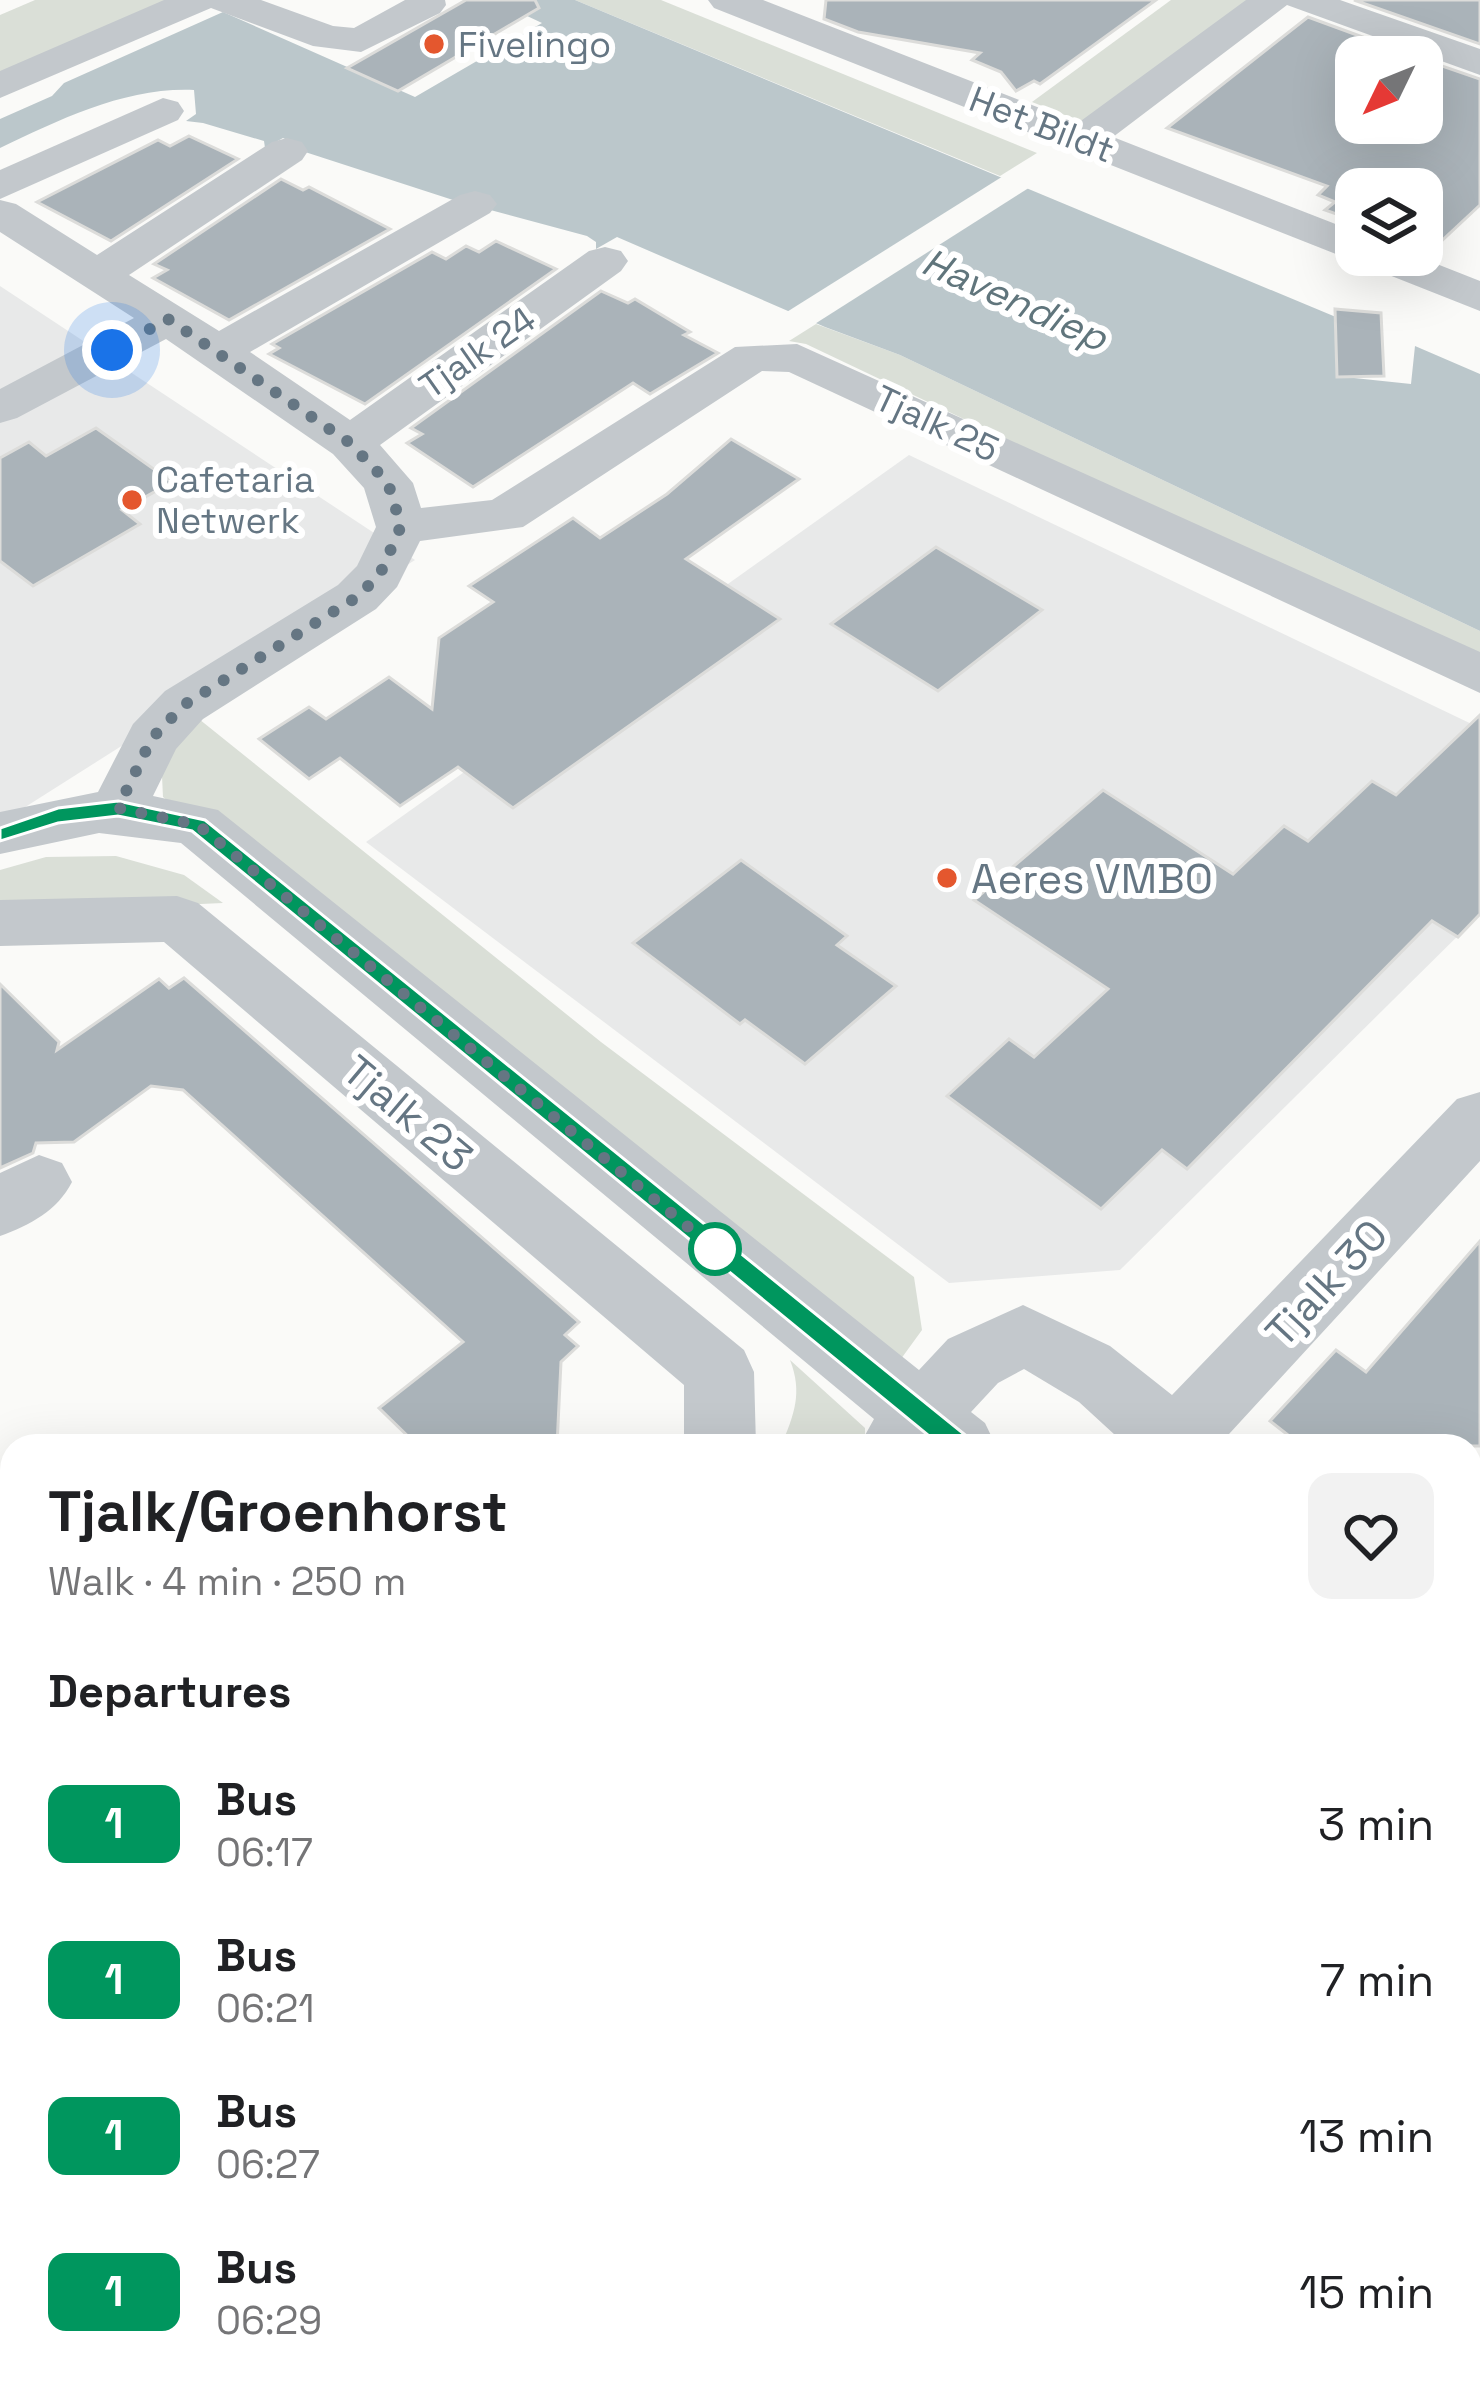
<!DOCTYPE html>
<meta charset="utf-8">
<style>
:root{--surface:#fff;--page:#f2f2f2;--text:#202124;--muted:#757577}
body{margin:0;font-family:"Space Grotesk",sans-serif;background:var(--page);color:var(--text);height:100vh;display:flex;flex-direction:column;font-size:45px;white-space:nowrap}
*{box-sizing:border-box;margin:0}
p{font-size:39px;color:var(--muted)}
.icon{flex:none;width:66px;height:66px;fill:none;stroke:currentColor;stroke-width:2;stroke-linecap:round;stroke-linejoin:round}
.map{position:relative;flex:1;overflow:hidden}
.panel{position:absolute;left:0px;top:1434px;width:1482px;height:963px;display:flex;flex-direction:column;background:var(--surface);border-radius:36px 36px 0 0;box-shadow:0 12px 48px #0002}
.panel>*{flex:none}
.badge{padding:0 24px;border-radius:18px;font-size:42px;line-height:78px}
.needle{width:78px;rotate:227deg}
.buttons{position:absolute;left:1335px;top:36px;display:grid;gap:24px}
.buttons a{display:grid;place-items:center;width:108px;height:108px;border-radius:24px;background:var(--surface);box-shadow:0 12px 48px #0002;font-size:60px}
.you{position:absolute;width:60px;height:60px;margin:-30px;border:9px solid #fff;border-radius:50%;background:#1a73e8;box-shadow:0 0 0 18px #1a73e833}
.map>.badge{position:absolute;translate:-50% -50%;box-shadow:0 0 0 6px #fff}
h2{padding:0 48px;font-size:45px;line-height:108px}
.round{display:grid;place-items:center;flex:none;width:126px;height:126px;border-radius:24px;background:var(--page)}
.overview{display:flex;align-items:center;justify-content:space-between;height:204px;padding:0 48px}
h1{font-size:57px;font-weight:700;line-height:90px}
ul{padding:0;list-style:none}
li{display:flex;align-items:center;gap:36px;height:156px;padding:0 48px}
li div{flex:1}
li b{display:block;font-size:45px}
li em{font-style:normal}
li .badge{min-width:132px;font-weight:700;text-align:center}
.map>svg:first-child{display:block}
.built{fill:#e8e9e9}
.green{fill:#dadfd7}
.water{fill:#bbc7cb}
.pier{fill:#fafaf8}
.building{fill:#aab3b9;stroke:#dcdcda;stroke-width:3}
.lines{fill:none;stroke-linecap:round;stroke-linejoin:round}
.minor{fill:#c3c8cc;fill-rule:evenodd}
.line{fill:#00965e;stroke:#fff;stroke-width:3}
.walk{stroke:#657683;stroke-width:12;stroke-dasharray:0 21.6}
.poi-dot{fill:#e4572e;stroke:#fff;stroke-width:4.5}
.stop-dot{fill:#fff;stroke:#00965e;stroke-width:6}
.labels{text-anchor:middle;stroke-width:12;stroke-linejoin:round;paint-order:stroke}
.far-poi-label{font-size:36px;fill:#657683;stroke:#fff;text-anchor:start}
.far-street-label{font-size:36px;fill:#657683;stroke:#fff}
.far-water-label{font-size:39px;font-style:italic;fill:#60757c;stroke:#fff}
.poi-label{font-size:42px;fill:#657683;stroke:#fff;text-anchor:start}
.street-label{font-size:42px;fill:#657683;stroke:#fff}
</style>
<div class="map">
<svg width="1480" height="2395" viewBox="0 0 1480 2395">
<rect width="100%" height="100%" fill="#fafaf8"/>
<g class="built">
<path d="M 0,286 L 415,560 L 0,823 Z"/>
<path d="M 909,455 L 1480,728 L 1480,914 L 1120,1270 L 949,1283 L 366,842 Z"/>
</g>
<g class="green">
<path d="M 35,0 L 170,0 L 0,75 L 0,15 Z"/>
<path d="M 575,0 L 661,0 L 1037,153 L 1000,176 Z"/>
<path d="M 1171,0 L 1252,0 L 1090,125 L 1032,102 Z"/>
<path d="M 816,324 L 900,355 L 1480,631 L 1480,664 L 806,344 L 789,341 Z"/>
<path d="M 194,715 L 601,1042 L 914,1277 L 922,1330 L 898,1363 L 163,797 L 161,755 Z"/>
<path d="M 116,856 L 184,875 L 223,903 L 0,913 L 0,870 L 46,857 Z"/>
<path d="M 790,1360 L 865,1428 L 865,1446 L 781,1446 C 794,1415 803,1393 790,1360 Z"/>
<path d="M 12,2197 L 12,2385 L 158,2385 L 148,2395 L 0,2395 L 0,2209 Z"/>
<path d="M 1154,2385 L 1409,2385 L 1419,2395 L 1164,2395 Z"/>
</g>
<path class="water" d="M 493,0 L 575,0 L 1355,325 L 1354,378 L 1411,384 L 1415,346 L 1480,374 L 1480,631 L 900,355 L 825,327 L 617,237 L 596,249 L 596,242 L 587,236 L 453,200 L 302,151 L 304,148 L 283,138 L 265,148 L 264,141 L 203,123 L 186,121 L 196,114 L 194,90 C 126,87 61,119 0,148 L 0,119 L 52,96 L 64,83 L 223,12 L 415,97 L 542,23 Z"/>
<path class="pier" d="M 1008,173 L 1035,184 L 810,327 L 782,315 Z"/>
<g class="building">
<path d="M 466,0 L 535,0 L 539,8 L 398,91 L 347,68 Z"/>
<path d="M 826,0 L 1156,0 L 1040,84 L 1034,81 L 1016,91 L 1001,72 L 972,60 L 980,53 L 858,32 L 824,19 Z"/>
<path d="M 1354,0 L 1480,0 L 1480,44 Z"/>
<path d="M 1308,17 L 1417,57 L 1356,57 L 1356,123 L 1422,123 L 1422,59 L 1480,79 L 1480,205 L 1435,247 L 1422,243 L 1422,189 L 1356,189 L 1356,221 L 1325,210 L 1335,202 L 1318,195 L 1327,186 L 1167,128 Z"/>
<path d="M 189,136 L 238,159 L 111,241 L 37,202 L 158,140 L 170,146 Z"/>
<path d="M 281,179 L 303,190 L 309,187 L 390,229 L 229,320 L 153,278 L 167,270 L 154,264 Z"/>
<path d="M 496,241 L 556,269 L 365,404 L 269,354 L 279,348 L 272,344 L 432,252 L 446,259 L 466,246 L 479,252 Z"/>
<path d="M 601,291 L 628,303 L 635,299 L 690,332 L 684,335 L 718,353 L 650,394 L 633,383 L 473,487 L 407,443 L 422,434 L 411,428 Z"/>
<path d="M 1335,309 L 1381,313 L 1384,376 L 1337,377 Z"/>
<path d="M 96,428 L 172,482 L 122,510 L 140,524 L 33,586 L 0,561 L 0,458 L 29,442 L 46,456 Z"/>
<path d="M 731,439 L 799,479 L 686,559 L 780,619 L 513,808 L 458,767 L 400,806 L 340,758 L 309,779 L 259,739 L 309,707 L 326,719 L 389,677 L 432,709 L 439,638 L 493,602 L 469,586 L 573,518 L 600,538 L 667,494 Z"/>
<path d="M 936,547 L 1042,610 L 938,691 L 831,624 Z"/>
<path d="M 1480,715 L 1480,914 L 1458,937 L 1432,921 L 1187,1169 L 1162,1150 L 1101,1209 L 947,1096 L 1009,1039 L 1034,1057 L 1108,989 L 974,900 L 1103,790 L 1233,874 L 1284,826 L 1308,841 L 1372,781 L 1396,795 Z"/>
<path d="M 741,860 L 847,936 L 837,945 L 896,986 L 805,1064 L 745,1020 L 740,1024 L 633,943 Z"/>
<path d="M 184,978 L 579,1322 L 565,1335 L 578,1346 L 561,1362 L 557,1446 L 418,1446 L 379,1408 L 463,1342 L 183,1090 L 151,1086 L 74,1142 L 36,1143 L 33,1153 L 0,1168 L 0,984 L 59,1042 L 57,1050 L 159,979 L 169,988 Z"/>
<path d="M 1480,1241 L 1480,1446 L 1302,1446 L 1270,1421 L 1336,1350 L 1366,1372 Z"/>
</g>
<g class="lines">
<g class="minor">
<path d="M 164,0 L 261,0 L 333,26 L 354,28 L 405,0 L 445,0 L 446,5 L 440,13 L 361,52 L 313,46 L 211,8 L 0,98 L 0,71 Z"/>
<path d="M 708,0 L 763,0 L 1078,123 L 1246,0 L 1340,0 L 1480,49 L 1480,75 L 1287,5 L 1113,137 L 1356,232 L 1356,255 L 1414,255 L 1480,281 L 1480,311 L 714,8 Z"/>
<path d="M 163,98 L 178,102 L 184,111 L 178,120 L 0,199 L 0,170 Z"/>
<path d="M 287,138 L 302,142 L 308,151 L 302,160 L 129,275 L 219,331 L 460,195 L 475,191 L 490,195 L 497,204 L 490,213 L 250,352 L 350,420 L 589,251 L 605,247 L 621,251 L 628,261 L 621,271 L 380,445 L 413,483 L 421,508 L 492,500 L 735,347 L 797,344 L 1480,652 L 1480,693 L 789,372 L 762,371 L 523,527 L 420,541 L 397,587 L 376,609 L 203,719 L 176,749 L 153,796 L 218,810 L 919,1370 L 948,1339 L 1023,1305 L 1110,1346 L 1172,1395 L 1457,1099 L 1480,1092 L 1480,1161 L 1218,1446 L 1127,1446 L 1079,1402 L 1024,1369 L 998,1383 L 971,1412 L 985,1423 L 996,1446 L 859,1446 L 874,1419 L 181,843 L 99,833 L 0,854 L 0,812 L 98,792 L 133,724 L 165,691 L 338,585 L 357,566 L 376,527 L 364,488 L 333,454 L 166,339 L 17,418 L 0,423 L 0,389 L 134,318 L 0,232 L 0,200 L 16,204 L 97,255 L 272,142 Z"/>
<path d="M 177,896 L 198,903 L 744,1350 L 754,1372 L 756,1446 L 684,1446 L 684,1385 L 164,942 L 0,946 L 0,900 Z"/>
<path d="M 39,1155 L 62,1163 L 72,1182 C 57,1211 30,1225 0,1236 L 0,1173 Z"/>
<path d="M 0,1637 L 12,1641 L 12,1726 L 0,1721 Z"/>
<path d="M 1470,1660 L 1480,1664 L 1480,1744 L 1470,1740 Z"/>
<path d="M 12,1763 L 12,1849 L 0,1854 L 0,1768 Z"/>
<path d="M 1470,1814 L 1480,1818 L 1480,1903 L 1470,1899 Z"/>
<path d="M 1470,1973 L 1480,1977 L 1480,2065 L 1470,2061 Z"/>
</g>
</g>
<path class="line" d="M 118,801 L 205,820 L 969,1438 L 973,1446 L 969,1454 L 951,1454 L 192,831 L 118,816 L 58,823 L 0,841 L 0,828 L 58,808 Z"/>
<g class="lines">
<path class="walk" d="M 112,350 L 168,319 L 350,443 L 388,483 L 401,526 L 380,574 L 357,597 L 184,705 L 152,738 L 118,808 L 198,825 L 715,1249"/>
</g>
<g class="poi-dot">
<circle cx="434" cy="44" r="12"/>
<circle cx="132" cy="500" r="12"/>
<circle cx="947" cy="878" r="12"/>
</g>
<circle class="stop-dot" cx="715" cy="1249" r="24"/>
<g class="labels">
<g class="far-poi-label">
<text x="458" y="57">Fivelingo</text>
<text x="156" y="492">Cafetaria<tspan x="156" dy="41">Netwerk</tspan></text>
</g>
<g class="far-street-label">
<text transform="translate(1042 124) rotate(21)" y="13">Het Bildt</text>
<text transform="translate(477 352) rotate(-35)" y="13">Tjalk 24</text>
<text transform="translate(937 423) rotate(25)" y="13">Tjalk 25</text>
</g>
<g class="far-water-label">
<text transform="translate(1015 299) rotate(24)" y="14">Havendiep</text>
</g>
<g class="poi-label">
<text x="971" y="893">Aeres VMBO</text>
</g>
<g class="street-label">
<text transform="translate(408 1113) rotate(40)" y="15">Tjalk 23</text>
<text transform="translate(1326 1283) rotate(-47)" y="15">Tjalk 30</text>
</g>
</g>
</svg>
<div class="buttons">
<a><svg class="needle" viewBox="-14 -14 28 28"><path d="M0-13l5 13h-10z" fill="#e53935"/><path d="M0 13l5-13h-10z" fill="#757577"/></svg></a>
<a><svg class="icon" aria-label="layers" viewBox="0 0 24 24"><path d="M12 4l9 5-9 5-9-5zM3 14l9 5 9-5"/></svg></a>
</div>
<div class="you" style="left:112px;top:350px"></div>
<section class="panel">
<div class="overview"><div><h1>Tjalk/Groenhorst</h1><p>Walk · 4 min · 250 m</p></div><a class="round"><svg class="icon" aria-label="heart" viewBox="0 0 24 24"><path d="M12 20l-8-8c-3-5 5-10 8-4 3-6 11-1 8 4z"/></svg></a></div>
<h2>Departures</h2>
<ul>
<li><span class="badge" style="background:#00965e;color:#fff">1</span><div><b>Bus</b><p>06:17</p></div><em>3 min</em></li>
<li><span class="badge" style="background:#00965e;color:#fff">1</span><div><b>Bus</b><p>06:21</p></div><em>7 min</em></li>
<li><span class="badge" style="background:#00965e;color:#fff">1</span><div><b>Bus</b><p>06:27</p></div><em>13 min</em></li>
<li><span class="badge" style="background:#00965e;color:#fff">1</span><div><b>Bus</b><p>06:29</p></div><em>15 min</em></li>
</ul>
</section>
</div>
